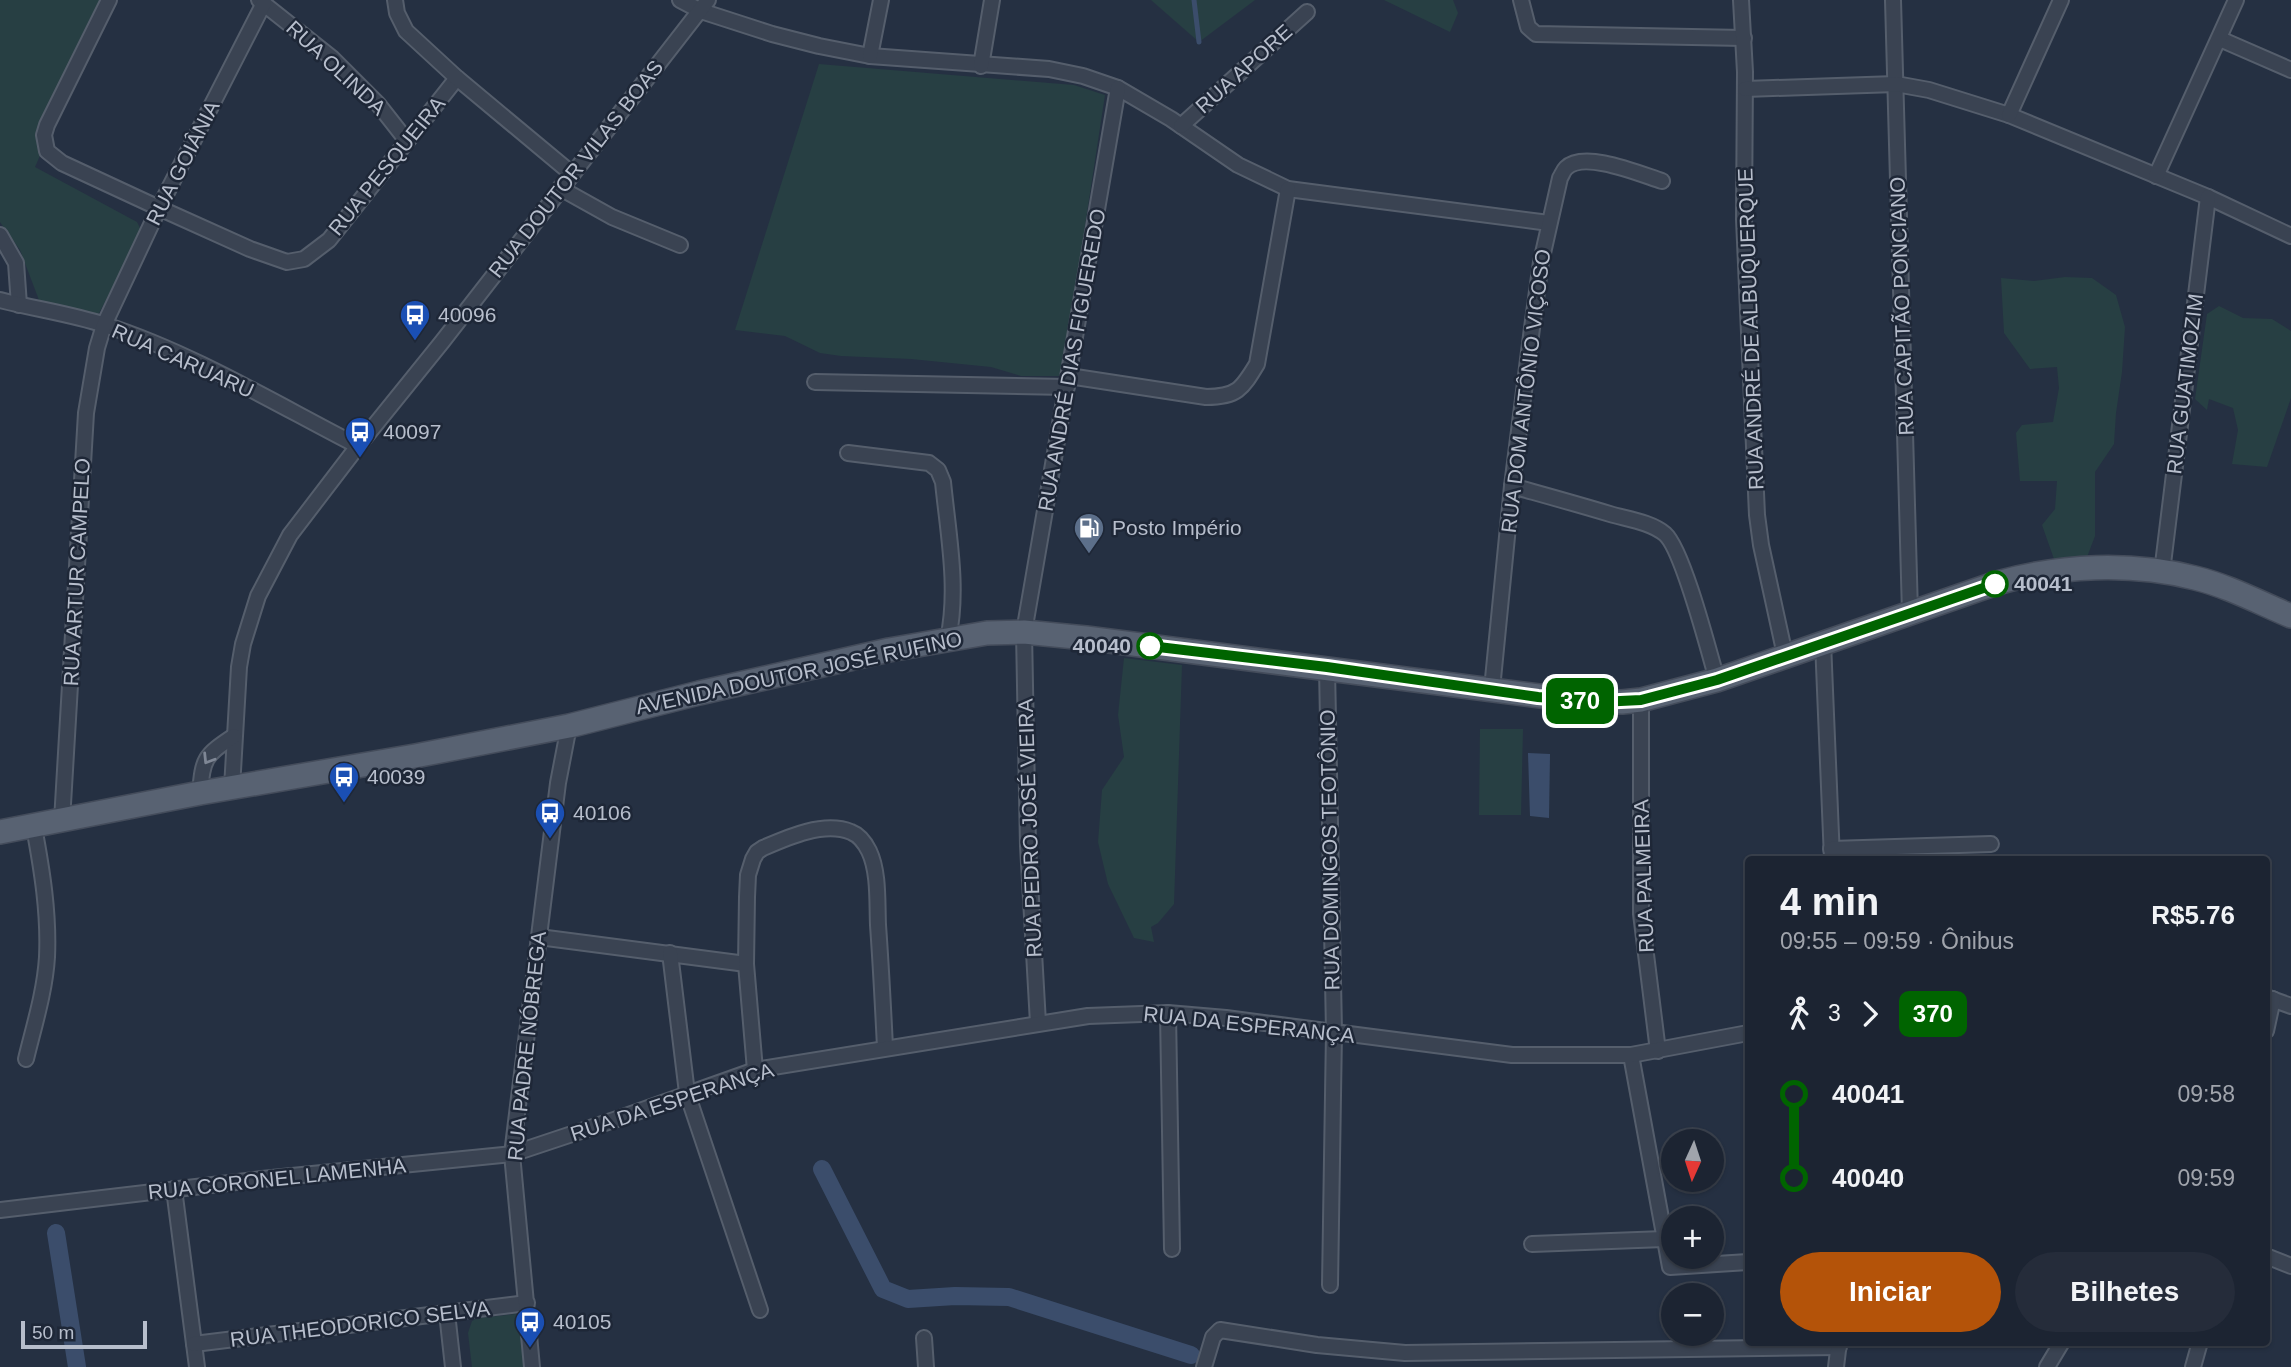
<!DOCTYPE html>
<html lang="pt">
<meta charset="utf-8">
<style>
:root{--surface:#1c2432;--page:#252c3a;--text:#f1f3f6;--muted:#a0a4ac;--line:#3a414d;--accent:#b45309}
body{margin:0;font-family:Arial,sans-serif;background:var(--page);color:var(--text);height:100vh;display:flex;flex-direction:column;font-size:26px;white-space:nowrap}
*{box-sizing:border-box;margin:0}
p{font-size:23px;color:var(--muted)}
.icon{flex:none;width:38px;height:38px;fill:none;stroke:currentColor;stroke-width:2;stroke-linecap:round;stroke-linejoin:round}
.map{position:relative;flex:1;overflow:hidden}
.details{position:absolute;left:1745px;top:856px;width:525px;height:490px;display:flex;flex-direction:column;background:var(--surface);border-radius:7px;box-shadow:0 2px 5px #0004,0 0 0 2px var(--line)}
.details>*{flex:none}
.badge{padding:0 14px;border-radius:10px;font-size:24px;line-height:46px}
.needle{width:46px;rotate:183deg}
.fabs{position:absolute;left:1661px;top:1129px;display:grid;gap:14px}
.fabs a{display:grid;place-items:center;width:63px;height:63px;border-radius:50%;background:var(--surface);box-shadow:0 2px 5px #0004,0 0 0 2px var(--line);font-size:35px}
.scale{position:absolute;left:21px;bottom:18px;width:126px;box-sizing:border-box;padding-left:7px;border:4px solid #b7becc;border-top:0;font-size:19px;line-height:24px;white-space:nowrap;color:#b7becc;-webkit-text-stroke:5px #1e2737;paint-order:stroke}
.map>.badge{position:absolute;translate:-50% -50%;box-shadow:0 0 0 4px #fff}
.legs{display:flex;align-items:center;gap:10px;height:77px;padding:0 35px;font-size:23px}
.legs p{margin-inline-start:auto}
.head{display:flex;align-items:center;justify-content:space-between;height:119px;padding:0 35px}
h1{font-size:38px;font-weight:700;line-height:52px}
.action{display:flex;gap:14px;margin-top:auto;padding:14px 35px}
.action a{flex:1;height:80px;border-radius:42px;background:var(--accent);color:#fff;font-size:28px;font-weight:700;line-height:80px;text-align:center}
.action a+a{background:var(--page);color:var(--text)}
ul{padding:0 35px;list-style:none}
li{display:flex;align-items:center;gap:24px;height:84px;font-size:26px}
li i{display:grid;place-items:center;width:10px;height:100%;margin:0 9px;background:currentColor}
li i::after{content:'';width:18px;height:18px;margin:-9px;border:5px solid;border-radius:50%;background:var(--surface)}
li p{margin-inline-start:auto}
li:first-child i{background:linear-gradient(#0000 50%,currentColor 0)}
li:last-child i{background:linear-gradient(currentColor 50%,#0000 0)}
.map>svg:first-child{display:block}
.green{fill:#273f43}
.water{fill:#3b4d6b}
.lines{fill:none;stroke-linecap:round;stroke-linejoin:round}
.stream{stroke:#3b4d6b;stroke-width:5}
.canal{stroke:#3b4d6b;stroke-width:18}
.street-casing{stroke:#555e6c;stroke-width:18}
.primary-casing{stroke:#444c5b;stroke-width:26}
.street{stroke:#3a4352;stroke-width:14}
.primary{stroke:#586272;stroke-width:23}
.oneway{stroke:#7f8795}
.line-1-casing{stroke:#fff;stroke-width:16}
.line-1{stroke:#006400;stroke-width:10}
.stop-1-dot{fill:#fff;stroke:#006400;stroke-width:3.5}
.labels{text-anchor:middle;stroke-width:5;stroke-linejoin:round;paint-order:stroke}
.street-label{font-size:21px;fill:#b7becc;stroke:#1e2737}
.poi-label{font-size:21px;fill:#b7becc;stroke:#1e2737;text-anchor:start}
.stop-label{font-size:21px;font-weight:bold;fill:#b7becc;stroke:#1e2737;text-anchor:start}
</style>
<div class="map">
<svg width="2291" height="1367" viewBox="0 0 2291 1367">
<rect width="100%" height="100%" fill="#253042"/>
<g class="green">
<path d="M 0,0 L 114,0 L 68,92 L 35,167 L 137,222 L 142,232 L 98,315 L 88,316 L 42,308 L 20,250 L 0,222 Z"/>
<path d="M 1151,0 L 1255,0 L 1199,42 Z"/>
<path d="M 1384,0 L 1453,0 L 1458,13 L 1450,32 Z"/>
<path d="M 819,64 L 1074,85 L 1105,95 L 1062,376 L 1021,376 L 991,367 L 911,359 L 841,356 L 820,353 L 785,336 L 735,330 Z"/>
<path d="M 2065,277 L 2092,278 L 2116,295 L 2125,327 L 2122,372 L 2116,413 L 2114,444 L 2095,472 L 2095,536 L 2087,557 L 2054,559 L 2042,525 L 2055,509 L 2057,481 L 2020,481 L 2016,433 L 2022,425 L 2053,422 L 2059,388 L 2057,367 L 2030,369 L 2004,333 L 2001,278 L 2034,281 Z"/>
<path d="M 2219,306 L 2243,318 L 2272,319 L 2291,331 L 2291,398 L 2267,467 L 2232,464 L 2238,430 L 2233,408 L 2209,399 L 2207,410 L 2195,399 L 2207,314 Z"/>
<path d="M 1124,658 L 1182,665 L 1174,904 L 1158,923 L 1151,927 L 1154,942 L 1134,938 L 1108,884 L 1098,842 L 1102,790 L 1124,757 L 1118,715 Z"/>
<path d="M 1480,729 L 1523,729 L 1521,815 L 1479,815 Z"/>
<path d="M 516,1314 L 521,1315 L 531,1367 L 472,1367 L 468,1333 L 472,1321 L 478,1318 Z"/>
</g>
<path class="water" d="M 1528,753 L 1550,754 L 1549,818 L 1530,816 Z"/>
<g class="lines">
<path class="stream" d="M 1194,0 L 1199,42"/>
<g class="canal">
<path d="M 822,1169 L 883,1289 L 908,1299 L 955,1296 L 1009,1297 L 1191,1355"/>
<path d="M 56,1233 L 77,1367"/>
</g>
<g class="street-casing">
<g id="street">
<path d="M 109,0 L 47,125 L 44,135 L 47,151 L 62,163 L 159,208 L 250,249 L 287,262 L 304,259 L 329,240 L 457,78"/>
<path d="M 259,0 L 332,58 L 378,104 L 407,141"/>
<path d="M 395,0 L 397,13 L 406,31 L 457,78 L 571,173"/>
<path d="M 680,0 L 701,11 L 772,34 L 819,46 L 870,56 L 1049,69 L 1083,76 L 1118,88 L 1171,119 L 1238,165 L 1288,189 L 1549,223"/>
<path d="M 1521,0 L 1528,27 L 1536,34 L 1744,38"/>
<path d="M 1741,0 L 1745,72 L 1744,219 L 1757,515 L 1761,545 L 1785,655"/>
<path d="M 1893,0 L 1910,613"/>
<path d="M 2220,39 L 2291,70"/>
<path d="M 870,56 L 881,0"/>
<path d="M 981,66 L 992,0"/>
<path d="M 1745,89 L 1896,84 L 1929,90 L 2009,115 L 2208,197 L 2291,236"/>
<path d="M 2009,115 L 2061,0"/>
<path d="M 1181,126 L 1307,12"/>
<path d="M 2156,176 L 2236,0"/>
<path d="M 560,188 L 612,217 L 680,245"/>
<path d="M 0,235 L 16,263 L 19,305"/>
<path d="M 0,300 C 35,309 71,314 105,325 C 192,353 276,404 358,446"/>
<path d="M 1069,376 L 1206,397 C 1237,397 1242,389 1257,364 L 1288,189"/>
<path d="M 815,382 L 1067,387"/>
<path d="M 848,453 L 929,463 L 938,470 L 943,482 C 948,533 959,589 948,639"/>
<path d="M 1512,486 C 1544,495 1577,504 1610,514 C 1627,519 1651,522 1665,534 C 1683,550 1709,652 1717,680"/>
<path d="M 2162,572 L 2208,197"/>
<path d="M 1823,642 L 1832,859"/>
<path d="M 1327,668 L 1334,1032 L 1330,1285"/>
<path d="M 1492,689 L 1512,486 L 1532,328 L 1541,262 L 1560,178 C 1562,175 1563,171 1566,168 C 1584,150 1640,174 1662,181"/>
<path d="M 1641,700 L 1641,914 L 1658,1051"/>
<path d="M 232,788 L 239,667 L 243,644 L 258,596 L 290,535 L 358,446 L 442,342 L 708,0"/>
<path d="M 200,793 C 203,758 204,756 234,736"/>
<path d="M 62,821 L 86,413 L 97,348 L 104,325 L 159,208 L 264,3"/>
<path d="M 1831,849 L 1991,844"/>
<path d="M 539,937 L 746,964"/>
<path d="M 670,953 L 687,1093 L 760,1310"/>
<path d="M 2266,997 L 2291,1006"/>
<path d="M 1168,1013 L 1172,1249"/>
<path d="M 1038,1023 L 1028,846 L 1024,632 L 1118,88"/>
<path d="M 2266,1031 L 2273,999"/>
<path d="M 1631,1055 L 1670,1267 L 1748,1262"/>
<path d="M 26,1059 C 34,1026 45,991 47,957 C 49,913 42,870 34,827"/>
<path d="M 755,1070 L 746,964 L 747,897 L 748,875 L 753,859 L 757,852 L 763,848 C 788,837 824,821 851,832 C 859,835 865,843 869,851 C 879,872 877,902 878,925 C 881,966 883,1007 885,1047"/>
<path d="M 174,1189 L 197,1367"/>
<path d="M 0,1210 L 262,1179 L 512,1154 L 620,1118 L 755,1070 L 1088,1016 L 1168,1013 L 1226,1018 L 1512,1055 L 1631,1055 L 1748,1033"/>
<path d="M 1532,1244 L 1664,1239"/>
<path d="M 2266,1256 L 2291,1266"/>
<path d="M 447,1313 L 453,1367"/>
<path d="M 924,1338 L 926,1367"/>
<path d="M 194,1344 L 527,1303"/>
<path d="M 532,1367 L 512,1154 L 558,783 L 569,726"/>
<path d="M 1204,1367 L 1213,1337 L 1220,1330 L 1317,1345 L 1405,1353 L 1839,1347"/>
<path d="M 1836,1367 L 1839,1342"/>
<path d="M 2047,1367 L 2062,1342"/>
<path d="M 2193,1367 L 2200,1342"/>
</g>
</g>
<g class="primary-casing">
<path id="primary" d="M 0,832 L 200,793 L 415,756 L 569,726 L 699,693 L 889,650 L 987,633 L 1024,632 L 1086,638 L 1571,700 L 1622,702 L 1641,700 L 1717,680 L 1997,583 C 2061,565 2131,562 2195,578 C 2228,586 2260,603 2291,616"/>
</g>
<use href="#street" class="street"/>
<use href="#primary" class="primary"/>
</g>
<defs><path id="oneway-chevron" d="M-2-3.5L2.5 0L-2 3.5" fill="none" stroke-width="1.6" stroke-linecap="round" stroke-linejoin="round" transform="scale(1.75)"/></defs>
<use class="oneway" href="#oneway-chevron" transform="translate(208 759) rotate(122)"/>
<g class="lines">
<g class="line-1-casing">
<path id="line-1" d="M 1150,646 L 1327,667 L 1538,697 L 1600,702 L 1641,700 L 1717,680 L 1995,584"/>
</g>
<use href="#line-1" class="line-1"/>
</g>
<defs>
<g id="bus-pin" transform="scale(1.575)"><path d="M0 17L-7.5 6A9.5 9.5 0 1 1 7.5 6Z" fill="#1a4fb4" stroke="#1e2737"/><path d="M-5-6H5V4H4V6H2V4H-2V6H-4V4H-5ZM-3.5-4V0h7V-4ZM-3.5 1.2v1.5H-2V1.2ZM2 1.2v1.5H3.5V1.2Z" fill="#fff"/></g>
<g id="fuel-pin" transform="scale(1.575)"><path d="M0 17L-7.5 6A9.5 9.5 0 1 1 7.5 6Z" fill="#5c6f8a" stroke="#1e2737"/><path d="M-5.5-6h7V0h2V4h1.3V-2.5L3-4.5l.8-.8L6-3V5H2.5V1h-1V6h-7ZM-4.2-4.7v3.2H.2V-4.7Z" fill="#fff"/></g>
</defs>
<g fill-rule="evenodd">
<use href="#bus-pin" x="415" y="315"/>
<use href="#bus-pin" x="360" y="432"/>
<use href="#fuel-pin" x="1089" y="528"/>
<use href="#bus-pin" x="344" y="777"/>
<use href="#bus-pin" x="550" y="813"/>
<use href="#bus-pin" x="530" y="1322"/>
</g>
<g class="stop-1-dot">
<circle cx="1995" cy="584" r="12"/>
<circle cx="1150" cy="646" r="12"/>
</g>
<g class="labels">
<g class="street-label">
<text transform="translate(336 68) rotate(43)" y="7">RUA OLINDA</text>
<text transform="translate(1244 69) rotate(-42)" y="7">RUA APORE</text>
<text transform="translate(183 163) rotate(-63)" y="7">RUA GOIÂNIA</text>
<text transform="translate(387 166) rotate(-51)" y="7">RUA PESQUEIRA</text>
<text transform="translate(576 169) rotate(-52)" y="7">RUA DOUTOR VILAS BOAS</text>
<text transform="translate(1902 306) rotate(-92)" y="7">RUA CAPITÃO PONCIANO</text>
<text transform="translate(1751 329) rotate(-92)" y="7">RUA ANDRÉ DE ALBUQUERQUE</text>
<text transform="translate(1072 360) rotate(-80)" y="7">RUA ANDRÉ DIAS FIGUEREDO</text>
<text transform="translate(183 361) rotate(24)" y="7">RUA CARUARU</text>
<text transform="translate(2185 384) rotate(-83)" y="7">RUA GUATIMOZIM</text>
<text transform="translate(1526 391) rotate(-83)" y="7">RUA DOM ANTÔNIO VIÇOSO</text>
<text transform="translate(77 572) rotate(-87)" y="7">RUA ARTUR CAMPELO</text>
<text transform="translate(799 673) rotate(-12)" y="7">AVENIDA DOUTOR JOSÉ RUFINO</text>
<text transform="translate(1030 828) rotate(-92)" y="7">RUA PEDRO JOSÉ VIEIRA</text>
<text transform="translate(1330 850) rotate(-91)" y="7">RUA DOMINGOS TEOTÔNIO</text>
<text transform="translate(1644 876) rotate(-92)" y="7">RUA PALMEIRA</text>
<text transform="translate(1249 1025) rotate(6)" y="7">RUA DA ESPERANÇA</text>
<text transform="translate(527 1046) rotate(-84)" y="7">RUA PADRE NÓBREGA</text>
<text transform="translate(672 1102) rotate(-18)" y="7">RUA DA ESPERANÇA</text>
<text transform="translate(277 1179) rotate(-6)" y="7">RUA CORONEL LAMENHA</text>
<text transform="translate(360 1324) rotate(-7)" y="7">RUA THEODORICO SELVA</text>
</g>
<g class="poi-label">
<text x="438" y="322">40096</text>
<text x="383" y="439">40097</text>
<text x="1112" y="535">Posto Império</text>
<text x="367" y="784">40039</text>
<text x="573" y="820">40106</text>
<text x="553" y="1329">40105</text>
</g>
<g class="stop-label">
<text x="2014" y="591">40041</text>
<text x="1131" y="653" text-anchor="end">40040</text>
</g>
</g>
</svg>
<div class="fabs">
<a><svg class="needle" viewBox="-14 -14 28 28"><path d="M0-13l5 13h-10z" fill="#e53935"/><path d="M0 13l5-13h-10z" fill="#a0a4ac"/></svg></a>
<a>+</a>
<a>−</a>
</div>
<div class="scale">50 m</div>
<b class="badge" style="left:1580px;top:701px;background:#006400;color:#fff">370</b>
<section class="details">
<div class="head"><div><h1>4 min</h1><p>09:55 – 09:59 · Ônibus</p></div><b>R$5.76</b></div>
<div class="legs"><svg class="icon" aria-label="walk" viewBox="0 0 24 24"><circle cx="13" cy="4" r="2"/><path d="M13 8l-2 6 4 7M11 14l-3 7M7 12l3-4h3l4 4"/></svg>3<svg class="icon" aria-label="forward" viewBox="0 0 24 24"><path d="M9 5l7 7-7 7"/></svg><b class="badge" style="background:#006400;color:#fff">370</b></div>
<ul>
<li><i style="color:#006400"></i><b>40041</b><p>09:58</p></li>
<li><i style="color:#006400"></i><b>40040</b><p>09:59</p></li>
</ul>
<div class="action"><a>Iniciar</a><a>Bilhetes</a></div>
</section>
</div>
